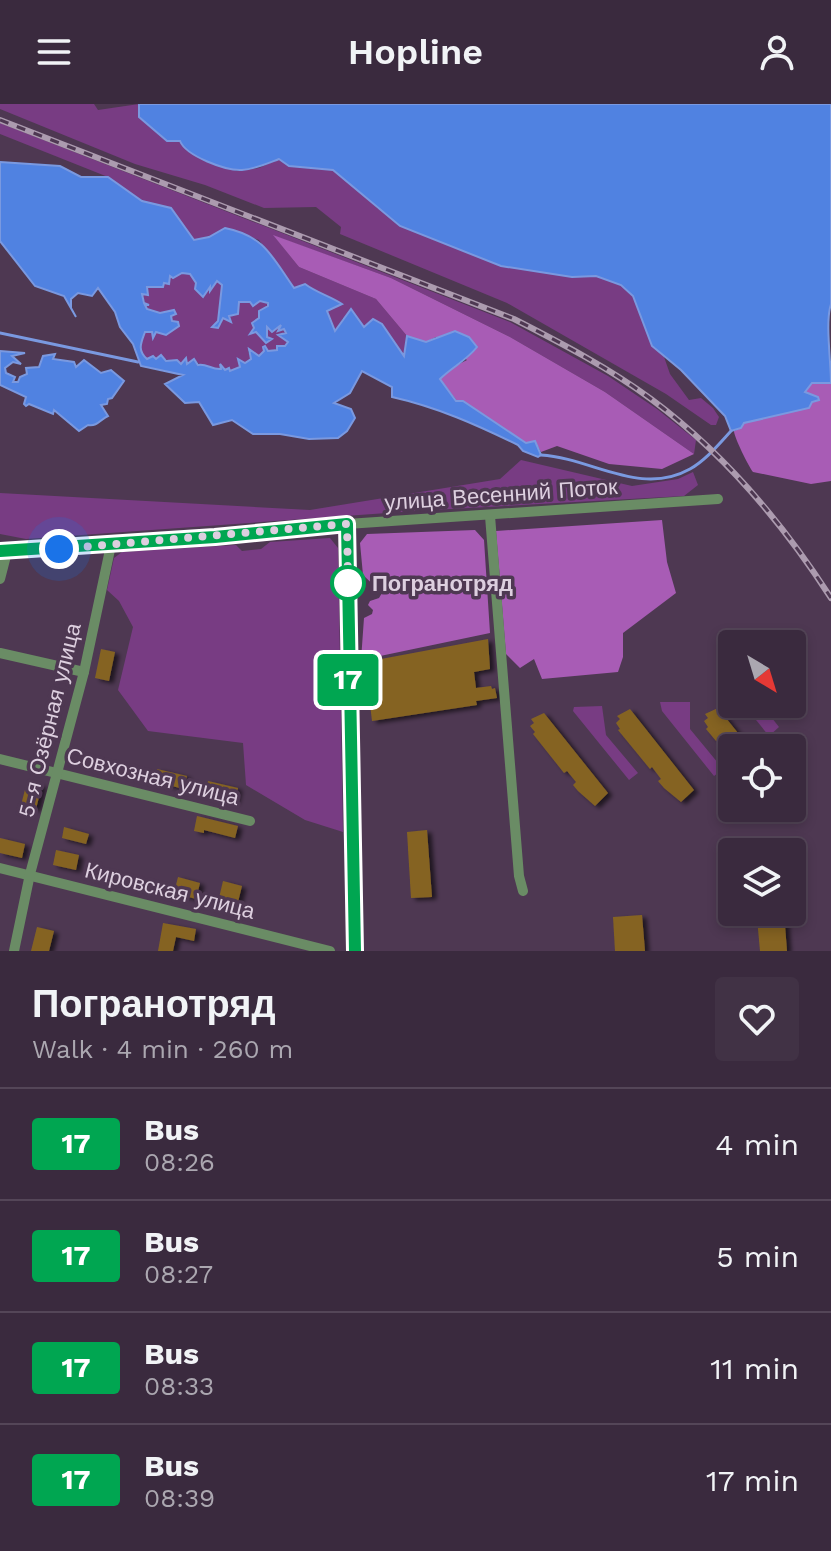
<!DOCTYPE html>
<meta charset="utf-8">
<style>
:root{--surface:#3a2a3e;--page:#413245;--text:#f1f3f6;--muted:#aba7b0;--line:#544658}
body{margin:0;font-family:"Work Sans",sans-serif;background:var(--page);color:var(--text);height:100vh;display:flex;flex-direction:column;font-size:30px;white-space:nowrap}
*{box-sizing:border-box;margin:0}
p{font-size:26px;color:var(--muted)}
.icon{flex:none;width:44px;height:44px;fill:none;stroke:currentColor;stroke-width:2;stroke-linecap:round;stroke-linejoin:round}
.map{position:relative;height:847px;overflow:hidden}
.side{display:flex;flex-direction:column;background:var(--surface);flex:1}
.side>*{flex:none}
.badge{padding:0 16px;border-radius:6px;font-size:28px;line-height:52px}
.needle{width:52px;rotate:142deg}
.tools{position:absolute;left:718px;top:526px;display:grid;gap:16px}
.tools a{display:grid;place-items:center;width:88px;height:88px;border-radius:8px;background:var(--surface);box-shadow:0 4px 12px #0003,0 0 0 2px var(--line);font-size:40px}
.you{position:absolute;width:40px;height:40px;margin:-20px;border:6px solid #fff;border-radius:50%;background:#1a73e8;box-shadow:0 0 0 12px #1a73e833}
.map>.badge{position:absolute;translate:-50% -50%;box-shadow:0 0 0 4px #fff}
.round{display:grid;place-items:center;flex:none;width:84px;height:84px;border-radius:8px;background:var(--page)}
.head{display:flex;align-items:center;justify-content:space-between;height:136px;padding:0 32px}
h1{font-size:38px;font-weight:600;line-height:60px}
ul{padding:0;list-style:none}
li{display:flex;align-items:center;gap:24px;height:112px;padding:0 32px;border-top:2px solid var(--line)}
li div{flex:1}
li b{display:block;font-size:30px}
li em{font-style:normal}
li .badge{min-width:88px;font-weight:700;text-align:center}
header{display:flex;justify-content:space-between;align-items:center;height:104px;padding:0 32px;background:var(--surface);font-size:36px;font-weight:600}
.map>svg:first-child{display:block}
.green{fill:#783c83}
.forest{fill:#a85cb5}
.water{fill:#5082e1;stroke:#7a99e0;stroke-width:2;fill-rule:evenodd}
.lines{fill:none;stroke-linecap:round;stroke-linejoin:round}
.stream{stroke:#7a99e0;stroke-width:3}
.building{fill:#856423;filter:url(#shadow)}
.minor{stroke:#6a8c65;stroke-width:10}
.rail-casing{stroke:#ac9baf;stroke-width:6}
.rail{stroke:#4e3852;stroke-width:3;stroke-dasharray:9;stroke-linecap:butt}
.line-casing{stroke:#fff;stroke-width:18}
.line{stroke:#00a651;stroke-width:12}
.walk{stroke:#ddcfdf;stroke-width:8;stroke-dasharray:0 14.4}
.stop-dot{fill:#fff;stroke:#00a651;stroke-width:4}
.labels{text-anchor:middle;stroke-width:7;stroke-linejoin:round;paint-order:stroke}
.street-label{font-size:22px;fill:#ddcfdf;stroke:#4e3852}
.stop-label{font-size:22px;font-weight:bold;fill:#ddcfdf;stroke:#4e3852;text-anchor:start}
</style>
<header><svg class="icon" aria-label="menu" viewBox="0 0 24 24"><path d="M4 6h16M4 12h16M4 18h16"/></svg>Hopline<svg class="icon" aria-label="person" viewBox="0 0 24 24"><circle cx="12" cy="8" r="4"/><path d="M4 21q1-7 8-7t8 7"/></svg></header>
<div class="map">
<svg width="831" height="847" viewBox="0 0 831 847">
<defs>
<filter id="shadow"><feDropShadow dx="4.5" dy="2.5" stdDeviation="2" flood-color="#0009"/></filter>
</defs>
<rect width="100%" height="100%" fill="#4e3852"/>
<g class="green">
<path d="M 0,0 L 94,0 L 98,6 L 139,0 L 139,14 L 237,67 L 259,64 L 279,55 L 333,66 L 358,84 L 377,104 L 501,162 L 572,173 L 596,172 L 621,181 L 633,192 L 652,242 L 663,250 L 670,270 L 689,296 L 701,294 L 713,304 L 719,313 L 716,321 L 711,321 L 666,290 L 507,199 L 340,130 L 341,123 L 316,103 L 264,104 L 205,81 L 135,60 L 0,5 Z"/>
<path d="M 0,19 L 510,218 L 608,272 L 657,305 L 696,336 L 694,350 L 605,288 L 510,233 L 391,174 L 274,132 L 299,163 L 376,195 L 407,232 L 404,253 L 397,243 L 343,214 L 336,228 L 326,207 L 342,200 C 329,192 317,189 305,180 L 294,185 L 259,136 L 225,124 L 209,133 L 194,136 L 171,104 L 142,97 L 108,73 L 0,30 Z"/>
<path d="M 182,169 L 189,169 L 204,191 L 210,182 L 211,186 L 217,177 L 222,180 L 218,217 L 213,222 L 221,220 L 223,214 L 228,217 L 227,211 L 238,210 L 239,198 L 250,198 L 253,202 L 260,196 L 268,200 L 254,224 L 256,228 L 268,233 L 267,222 L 281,221 L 281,227 L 285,225 L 286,229 L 278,231 L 288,237 L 285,243 L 268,247 L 264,243 L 264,247 L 259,252 L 248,247 L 251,255 L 237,265 L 226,267 L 221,261 L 221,266 C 212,266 199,262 194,255 L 187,260 L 186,254 L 182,260 L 165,255 L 147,255 C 137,246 140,239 145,228 L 161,228 L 165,230 L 173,219 L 171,212 L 147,205 L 142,190 L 145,189 L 147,183 L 163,183 L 169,171 Z"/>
<path d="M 521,356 L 632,382 L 678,375 L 693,368 L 698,381 L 684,392 L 415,407 L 26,435 L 0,430 L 0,389 L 310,406 L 500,375 Z"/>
<path d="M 330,434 L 338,444 L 343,728 L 305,716 L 246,681 L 243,639 L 148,627 L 118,586 L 133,523 L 119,497 L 107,486 L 114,454 L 122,448 L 236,441 L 242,447 L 261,445 L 270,438 Z"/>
<path d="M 660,598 L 690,598 L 690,625 L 723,665 L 714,672 L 662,607 Z"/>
<path d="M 743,600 L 761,600 L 779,623 L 769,632 Z"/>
<path d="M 602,602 L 606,631 L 638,669 L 629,676 L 573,607 L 574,603 Z"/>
</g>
<g class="forest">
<path d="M 273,131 L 391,174 L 510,233 L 605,288 L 694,350 L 662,365 L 609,360 L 557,342 L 541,348 L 535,337 L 526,339 L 463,297 L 457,297 L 440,275 L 453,263 L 467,256 L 436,233 L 426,238 L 407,232 L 376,195 L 299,163 Z"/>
<path d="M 818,278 L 831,279 L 831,377 L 811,380 L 753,368 C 749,363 734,333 734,327 L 741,324 L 744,319 L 809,304 L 805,288 L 812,279 Z"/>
<path d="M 662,416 L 667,458 L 676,489 L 623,529 L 623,553 L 618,568 L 542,575 L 534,555 L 520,564 L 506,550 L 496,427 Z"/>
<path d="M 475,426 L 484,436 L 490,529 L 361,556 L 364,514 L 372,510 L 373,506 L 368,501 L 370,497 L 379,494 L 382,489 L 363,471 L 360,439 L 367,430 Z"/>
</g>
<g class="water">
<path d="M 139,0 L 831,0 L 831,200 C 825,217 831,258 831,279 L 812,279 L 805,288 L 818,293 L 819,296 L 812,298 L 809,304 L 744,319 L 741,324 L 731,327 L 725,312 L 681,266 L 652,242 L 633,192 L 621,181 L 596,172 L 572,173 L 501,162 L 400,122 L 333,66 L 289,62 L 279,55 C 266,60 255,65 242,66 C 226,67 186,52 180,37 L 167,37 L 139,13 Z"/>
<path d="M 0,58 L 60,62 L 81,73 L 108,73 L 142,97 L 171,104 L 194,136 L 209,133 L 225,124 C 265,132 272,153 294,184 L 305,180 C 317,189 330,192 342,200 L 327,207 L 335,227 L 351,205 L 364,223 L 373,215 L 382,220 L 404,252 L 407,232 L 426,238 L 455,227 L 469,233 L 477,243 C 466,257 452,263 440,275 L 456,297 L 463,297 L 526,339 L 535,337 L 541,351 L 538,353 L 523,347 L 518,341 C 477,321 437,303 392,293 L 392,283 L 362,267 L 350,289 L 334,299 L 351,305 L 355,314 L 347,327 L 338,334 L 309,335 L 280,330 L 253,330 L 232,316 L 213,321 L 199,298 L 185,299 L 165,280 L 183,271 L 141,262 L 133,240 L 120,223 L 115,208 L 98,184 L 92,192 L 78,189 L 71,195 L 71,204 L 76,213 L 64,192 L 35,182 L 0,137 ZM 182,169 L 190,170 L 196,179 L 195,185 L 203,193 L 210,183 L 210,187 L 217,177 L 222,181 L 218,217 L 212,223 L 218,224 L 223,214 L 231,218 L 229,212 L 238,210 L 239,198 L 250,198 L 253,202 L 260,197 L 268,199 L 268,202 L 259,207 L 259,214 L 252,219 L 254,224 L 250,230 L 256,228 L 266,239 L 272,235 L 267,233 L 267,223 L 272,228 L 281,221 L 278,227 L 284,225 L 286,229 L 278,231 L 288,238 L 285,242 L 277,242 L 277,246 L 268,247 L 265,242 L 263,243 L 264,247 L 259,252 L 249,245 L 251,255 L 245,259 L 238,255 L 240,263 L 230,267 L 229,264 L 225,266 L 220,260 L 221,265 C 212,266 206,259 198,261 L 194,255 L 187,260 L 186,254 L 181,260 L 177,256 L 166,257 L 161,251 L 156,255 L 153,252 L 147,255 C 137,246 141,239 145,228 L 152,228 L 153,234 L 156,228 L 166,231 L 179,222 L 178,218 L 172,217 L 171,212 L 176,210 L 174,206 L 160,209 L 147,205 L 145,201 L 149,201 L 144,199 L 142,190 L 148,191 L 147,183 L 163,183 L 164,179 L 169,180 L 170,172 L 173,174 Z"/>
<path d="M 0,247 L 25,249 L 12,252 L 21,260 L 13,258 L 5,264 L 6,269 L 15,273 L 13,278 L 18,278 L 20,273 L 27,270 L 26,264 L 39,263 L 43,252 L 55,250 L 53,255 L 74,258 L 76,263 L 84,256 L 101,269 L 111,266 L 124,277 L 112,294 L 108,295 L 107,300 L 101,301 L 108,312 C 101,315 97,323 88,321 L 79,327 L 54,306 L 53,310 L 29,300 L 26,302 L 24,300 L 26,293 L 0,281 Z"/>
</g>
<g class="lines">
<g class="stream">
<path d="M 0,229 L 138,258"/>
<path d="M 541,351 C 592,354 640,393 690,365 C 706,356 719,340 731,327"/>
</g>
</g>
<g class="building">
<path d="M 488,535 L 490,565 L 474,568 L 476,584 L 491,582 L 492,585 L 495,584 L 497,594 L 476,597 L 477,601 L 372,617 L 365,558 Z"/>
<path d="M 101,545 L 115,548 L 109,577 L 95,574 Z"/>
<path d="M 718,604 L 750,644 L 732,644 L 732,656 L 706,625 L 708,623 L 704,617 L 708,614 L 705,610 Z"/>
<path d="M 630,605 L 694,686 L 681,698 L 664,684 L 658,677 L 661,675 L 652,663 L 650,665 L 618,626 L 620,625 L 616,619 L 620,615 L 617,612 Z"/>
<path d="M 544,609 L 608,689 L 595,702 L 578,687 L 573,681 L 576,678 L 567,667 L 564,669 L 533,630 L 535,628 L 530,622 L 534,619 L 531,615 Z"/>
<path d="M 157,665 L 187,672 L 183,685 L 154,677 Z"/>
<path d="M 208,677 L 238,684 L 235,698 L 205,691 Z"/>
<path d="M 27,678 L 42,681 L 36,705 L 21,701 Z"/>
<path d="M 197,712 L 238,722 L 235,734 L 204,726 L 204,729 L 194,727 Z"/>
<path d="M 64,723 L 89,730 L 86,740 L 62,734 Z"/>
<path d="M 427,726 L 432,793 L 411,794 L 407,728 Z"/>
<path d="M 0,734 L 25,740 L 22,754 L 0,749 Z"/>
<path d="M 56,746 L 79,751 L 76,766 L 53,761 Z"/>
<path d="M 178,773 L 200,779 L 196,795 L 174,789 Z"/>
<path d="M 223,777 L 242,782 L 238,798 L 219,794 Z"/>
<path d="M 724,803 L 732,803 L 732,808 L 784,808 L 787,847 L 760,847 L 757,814 L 725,816 Z"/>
<path d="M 642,811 L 645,847 L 615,847 L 613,813 Z"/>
<path d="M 163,819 L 196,825 L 194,837 L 176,833 L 173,847 L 158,847 Z"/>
<path d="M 37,823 L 54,827 L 49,847 L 31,847 Z"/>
</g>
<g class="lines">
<g class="minor">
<path d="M 490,412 L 519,772 L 523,787"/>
<path d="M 347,420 L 355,847"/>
<path d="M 0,447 L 215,433 L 347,420 L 718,395"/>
<path d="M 0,475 L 7,448"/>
<path d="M 0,549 L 84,568"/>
<path d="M 0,655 L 250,717"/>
<path d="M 0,764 L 330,847"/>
<path d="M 14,847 L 30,770 L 84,568 L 111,441"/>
</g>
<g class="rail-casing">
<path id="rail" d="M 0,16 L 514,215 C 561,239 609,264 651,295 C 724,349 782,418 831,494"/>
</g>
<use href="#rail" class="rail"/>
</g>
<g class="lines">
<g class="line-casing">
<path id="line" d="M 0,447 L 215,433 L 347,420 L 355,847"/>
</g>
<use href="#line" class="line"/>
<path class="walk" d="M 59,445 L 347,420 L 348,479"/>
</g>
<circle class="stop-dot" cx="348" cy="479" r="16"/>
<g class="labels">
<g class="street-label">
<text transform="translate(501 390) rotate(-4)" y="8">улица Весенний Поток</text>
<text transform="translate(49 616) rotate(-76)" y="8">5-я Озёрная улица</text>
<text transform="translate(153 672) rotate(14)" y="8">Совхозная улица</text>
<text transform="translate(170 786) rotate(14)" y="8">Кировская улица</text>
</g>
<g class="stop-label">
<text x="372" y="487">Погранотряд</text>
</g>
</g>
</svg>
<div class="tools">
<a><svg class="needle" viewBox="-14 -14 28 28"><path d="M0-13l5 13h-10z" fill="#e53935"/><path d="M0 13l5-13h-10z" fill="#aba7b0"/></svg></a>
<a><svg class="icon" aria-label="locate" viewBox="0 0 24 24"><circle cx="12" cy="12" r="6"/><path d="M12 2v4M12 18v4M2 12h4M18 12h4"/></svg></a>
<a><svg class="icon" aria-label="layers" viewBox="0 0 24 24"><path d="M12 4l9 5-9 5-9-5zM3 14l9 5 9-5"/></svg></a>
</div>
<div class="you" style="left:59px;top:445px"></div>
<b class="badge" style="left:348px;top:576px;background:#00a651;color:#fff">17</b>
</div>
<section class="side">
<div class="head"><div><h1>Погранотряд</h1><p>Walk · 4 min · 260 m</p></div><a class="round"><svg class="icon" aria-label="heart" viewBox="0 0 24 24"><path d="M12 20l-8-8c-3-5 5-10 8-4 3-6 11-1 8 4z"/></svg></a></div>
<ul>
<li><span class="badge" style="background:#00a651;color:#fff">17</span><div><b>Bus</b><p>08:26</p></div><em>4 min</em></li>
<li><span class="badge" style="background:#00a651;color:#fff">17</span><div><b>Bus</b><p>08:27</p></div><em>5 min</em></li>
<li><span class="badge" style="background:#00a651;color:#fff">17</span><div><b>Bus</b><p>08:33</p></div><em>11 min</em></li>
<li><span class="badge" style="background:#00a651;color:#fff">17</span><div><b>Bus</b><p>08:39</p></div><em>17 min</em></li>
</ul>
</section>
